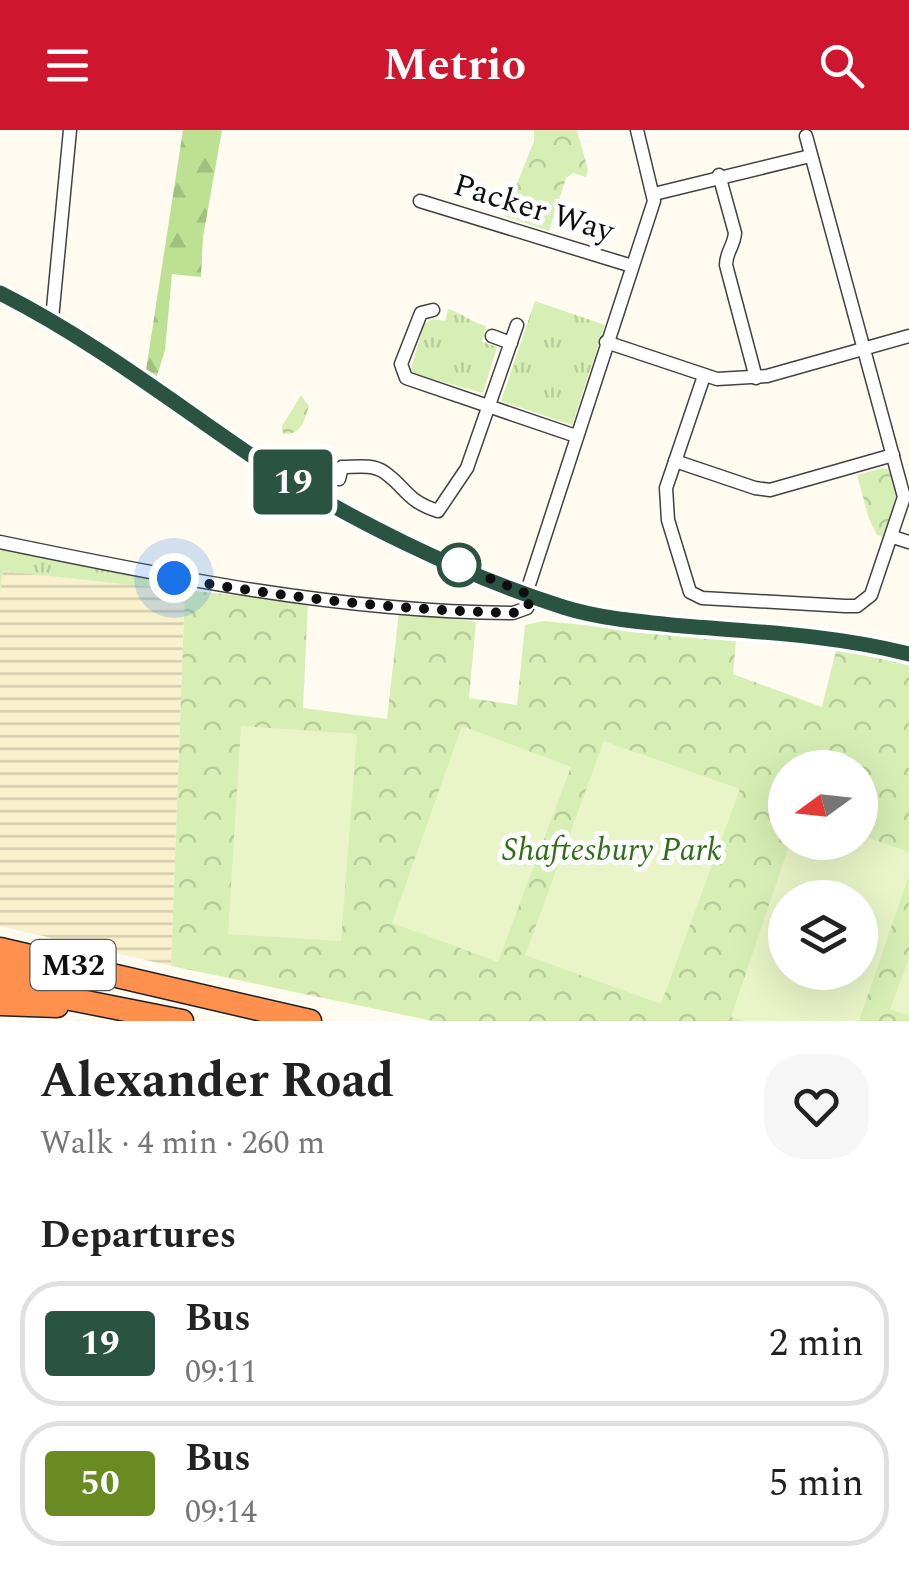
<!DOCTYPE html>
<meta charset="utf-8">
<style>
:root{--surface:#fff;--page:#f6f6f6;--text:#222;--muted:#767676;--line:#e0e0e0;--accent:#cf162f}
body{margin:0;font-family:Spectral,serif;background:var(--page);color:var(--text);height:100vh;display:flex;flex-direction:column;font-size:38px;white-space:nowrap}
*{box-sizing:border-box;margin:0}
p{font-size:32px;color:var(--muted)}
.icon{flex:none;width:55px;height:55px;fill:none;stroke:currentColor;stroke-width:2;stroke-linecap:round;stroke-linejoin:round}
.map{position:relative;height:891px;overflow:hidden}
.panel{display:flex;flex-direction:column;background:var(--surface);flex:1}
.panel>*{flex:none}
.badge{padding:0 20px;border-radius:8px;font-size:35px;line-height:65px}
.needle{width:65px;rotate:255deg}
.buttons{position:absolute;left:768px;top:620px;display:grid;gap:20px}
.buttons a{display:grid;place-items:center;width:110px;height:110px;border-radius:50%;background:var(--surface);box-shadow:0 10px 40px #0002;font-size:50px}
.you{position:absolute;width:50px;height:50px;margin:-25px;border:8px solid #fff;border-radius:50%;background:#1a73e8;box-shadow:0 0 0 15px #1a73e833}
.map>.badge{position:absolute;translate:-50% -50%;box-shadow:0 0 0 5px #fff}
h2{padding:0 40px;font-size:38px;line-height:90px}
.round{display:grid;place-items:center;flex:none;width:105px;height:105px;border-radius:40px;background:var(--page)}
.headline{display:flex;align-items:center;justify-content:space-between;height:170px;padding:0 40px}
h1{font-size:48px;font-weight:700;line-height:75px}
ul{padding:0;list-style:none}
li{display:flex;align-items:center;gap:30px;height:125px;margin:0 20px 15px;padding:0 20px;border:5px solid var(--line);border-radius:40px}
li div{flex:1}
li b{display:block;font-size:38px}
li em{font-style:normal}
li .badge{min-width:110px;font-weight:700;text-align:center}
header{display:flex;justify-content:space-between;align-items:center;height:130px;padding:0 40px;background:var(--accent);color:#fff;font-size:45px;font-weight:700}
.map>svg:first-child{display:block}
.farmland{fill:url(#farmland-rules)}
.grass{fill:url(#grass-tufts)}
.forest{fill:url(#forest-firs)}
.park{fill:url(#park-crowns);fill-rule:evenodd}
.pitch{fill:#e9f5c8;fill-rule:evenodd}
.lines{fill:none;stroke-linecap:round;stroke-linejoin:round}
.minor-casing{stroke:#424242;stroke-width:15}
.secondary-casing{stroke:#313131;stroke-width:20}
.motorway-casing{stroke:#202020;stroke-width:25}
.minor{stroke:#fff;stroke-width:12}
.secondary{stroke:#ffefab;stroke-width:18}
.motorway{stroke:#ff904e;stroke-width:22}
.line-casing{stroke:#fff;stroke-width:22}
.line{stroke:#2b5341;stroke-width:15}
.walk{stroke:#0f0f0f;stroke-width:10;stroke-dasharray:0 18}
.stop-dot{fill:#fff;stroke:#2b5341;stroke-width:5}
.labels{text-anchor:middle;stroke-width:10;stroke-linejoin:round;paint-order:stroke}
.shield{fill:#fff;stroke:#575757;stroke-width:2.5}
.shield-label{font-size:30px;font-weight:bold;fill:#0f0f0f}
.street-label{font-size:32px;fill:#0f0f0f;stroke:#fff}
.park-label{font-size:32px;font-style:italic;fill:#306e17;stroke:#fff}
</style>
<header><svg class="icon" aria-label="menu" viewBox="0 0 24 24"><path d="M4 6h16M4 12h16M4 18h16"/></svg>Metrio<svg class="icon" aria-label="search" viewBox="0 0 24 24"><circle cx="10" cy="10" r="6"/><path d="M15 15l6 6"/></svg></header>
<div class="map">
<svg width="909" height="891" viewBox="0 0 909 891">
<defs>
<pattern id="farmland-rules" width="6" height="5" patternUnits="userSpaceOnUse" patternTransform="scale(2.5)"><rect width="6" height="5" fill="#f9f1cd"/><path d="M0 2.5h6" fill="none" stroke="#d4cdaf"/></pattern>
<pattern id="grass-tufts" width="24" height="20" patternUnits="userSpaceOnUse" patternTransform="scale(2.5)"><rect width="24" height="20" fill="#d7efb5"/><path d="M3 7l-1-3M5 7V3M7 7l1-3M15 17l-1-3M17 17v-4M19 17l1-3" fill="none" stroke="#b7cc9a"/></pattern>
<pattern id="forest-firs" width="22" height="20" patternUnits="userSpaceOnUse" patternTransform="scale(2.5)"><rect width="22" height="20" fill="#bce192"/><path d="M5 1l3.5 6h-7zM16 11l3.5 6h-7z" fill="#a0c07d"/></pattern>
<pattern id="park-crowns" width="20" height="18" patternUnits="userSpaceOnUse" patternTransform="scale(2.5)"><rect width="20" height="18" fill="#d7efb5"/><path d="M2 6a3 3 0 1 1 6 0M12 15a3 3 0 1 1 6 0" fill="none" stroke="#b7cc9a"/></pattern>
</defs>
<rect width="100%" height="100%" fill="#fffbf0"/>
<path class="farmland" d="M 3,441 L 185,460 L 171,836 L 0,796 L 0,462 Z"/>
<g class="grass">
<path d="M 535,171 L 605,195 L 572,295 L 501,271 Z"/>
<path d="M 448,179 C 462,183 471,192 486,196 L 482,212 L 497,217 L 483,263 L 414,244 L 411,239 L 424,194 L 433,189 L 445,191 Z"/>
<path d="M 5,419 L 169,452 L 179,460 L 3,441 L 0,462 L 0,421 Z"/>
</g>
<path class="forest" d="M 183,0 L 222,0 L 203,107 L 201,147 L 172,144 L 165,220 L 156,249 L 151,248 L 146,240 Z"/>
<g class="park">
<path d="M 531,0 L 577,0 L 588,40 L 586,47 L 573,43 L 566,48 L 549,101 L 504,86 L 534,11 L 534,1 Z"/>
<path d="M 301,265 L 309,276 C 304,291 302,305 283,304 L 282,296 Z"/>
<path d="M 882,338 L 889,340 L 896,367 L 883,407 L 877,405 L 869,389 L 857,345 Z"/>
<path d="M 185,460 L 308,473 L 303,578 L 387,589 L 399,481 L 476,492 L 469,568 L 517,575 L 525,495 L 544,491 L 736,511 L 733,544 L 822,577 L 837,516 L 909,535 L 909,891 L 433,891 L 171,836 ZM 785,638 L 860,638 L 860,712 L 785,712 ZM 785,768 L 860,768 L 860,842 L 785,842 Z"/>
</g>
<g class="pitch">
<path d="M 241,596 L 357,604 L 341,811 L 228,804 Z"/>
<path d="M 462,596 L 571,637 L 498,832 L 392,793 Z"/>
<path d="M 604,611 L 740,659 L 661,874 L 525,825 Z"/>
<path d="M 860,705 L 909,722 L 909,745 L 859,891 L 742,891 L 731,887 L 790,713 L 860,712 ZM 785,768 L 860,768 L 860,842 L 785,842 Z"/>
<path d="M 909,828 L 909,886 L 890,879 Z"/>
</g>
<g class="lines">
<g class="minor-casing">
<g id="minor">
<path d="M 719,45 L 735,103 C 734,116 726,122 726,135 L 756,248"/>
<path d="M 654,64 L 810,26"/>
<path d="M 420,71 L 632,136"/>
<path d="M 433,180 L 421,183 L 401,234 L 406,248 L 576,306"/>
<path d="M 52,189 L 70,0"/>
<path d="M 492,206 L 511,213"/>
<path d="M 606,212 L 717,249 L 767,246 L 909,206"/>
<path d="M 704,246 L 666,358 L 668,390 L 690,462 L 702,468 L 845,476 L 857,476 L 871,465 L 904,367 L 806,6"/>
<path d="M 675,331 L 755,358 L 770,360 L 893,325"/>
<path d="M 339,349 L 342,337 C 356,337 372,334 384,342 C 407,358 406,371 438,381 L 467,338 L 517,195"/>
<path d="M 893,407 L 909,412"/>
<path d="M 0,412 C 169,447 340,482 513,483 L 527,478 L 533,466"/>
<path d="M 526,464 L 654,71 L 637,0"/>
</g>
</g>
<g class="secondary-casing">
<path id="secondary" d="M 0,163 C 91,209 171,271 255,328 C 345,388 460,444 563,477 C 604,490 648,493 690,496 C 764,503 837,505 909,524"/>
</g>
<g class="motorway-casing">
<g id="motorway">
<path d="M 0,819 L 310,891"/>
<path d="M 0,836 L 43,842"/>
<path d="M 0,855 L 182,891"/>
<path d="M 0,874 L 57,876"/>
</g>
</g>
<use href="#minor" class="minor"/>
<use href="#secondary" class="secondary"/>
<use href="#motorway" class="motorway"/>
</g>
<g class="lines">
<g class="line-casing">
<path id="line" d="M 0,163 C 91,209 171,271 255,328 C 343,387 462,445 563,477 C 601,489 643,492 683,496 C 759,502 835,505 909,524"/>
</g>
<use href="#line" class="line"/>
<path class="walk" d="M 174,448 C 286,468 400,480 513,483 L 527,478 L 532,466 L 453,433 L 459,435"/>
</g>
<circle class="stop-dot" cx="459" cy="435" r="20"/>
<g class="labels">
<rect class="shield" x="30.5" y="810" width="85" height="50" rx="8"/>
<g class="shield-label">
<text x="73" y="845">M32</text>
</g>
<g class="street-label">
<text transform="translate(534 77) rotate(17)" y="11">Packer Way</text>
</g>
<g class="park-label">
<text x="612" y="730">Shaftesbury Park</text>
</g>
</g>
</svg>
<div class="buttons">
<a><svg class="needle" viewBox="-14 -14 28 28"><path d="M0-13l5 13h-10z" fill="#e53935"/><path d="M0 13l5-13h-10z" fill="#767676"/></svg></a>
<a><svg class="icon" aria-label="layers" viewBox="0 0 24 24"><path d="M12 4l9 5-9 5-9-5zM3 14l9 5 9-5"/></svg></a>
</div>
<div class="you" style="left:174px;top:448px"></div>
<b class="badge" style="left:293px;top:352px;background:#2b5341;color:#fff">19</b>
</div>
<section class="panel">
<div class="headline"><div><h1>Alexander Road</h1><p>Walk · 4 min · 260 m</p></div><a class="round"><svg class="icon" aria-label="heart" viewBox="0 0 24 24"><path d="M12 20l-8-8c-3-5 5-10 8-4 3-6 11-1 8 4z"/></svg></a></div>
<h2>Departures</h2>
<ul>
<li><span class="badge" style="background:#2b5341;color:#fff">19</span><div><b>Bus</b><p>09:11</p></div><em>2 min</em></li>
<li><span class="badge" style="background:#6a8a22;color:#fff">50</span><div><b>Bus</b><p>09:14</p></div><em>5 min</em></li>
</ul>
</section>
